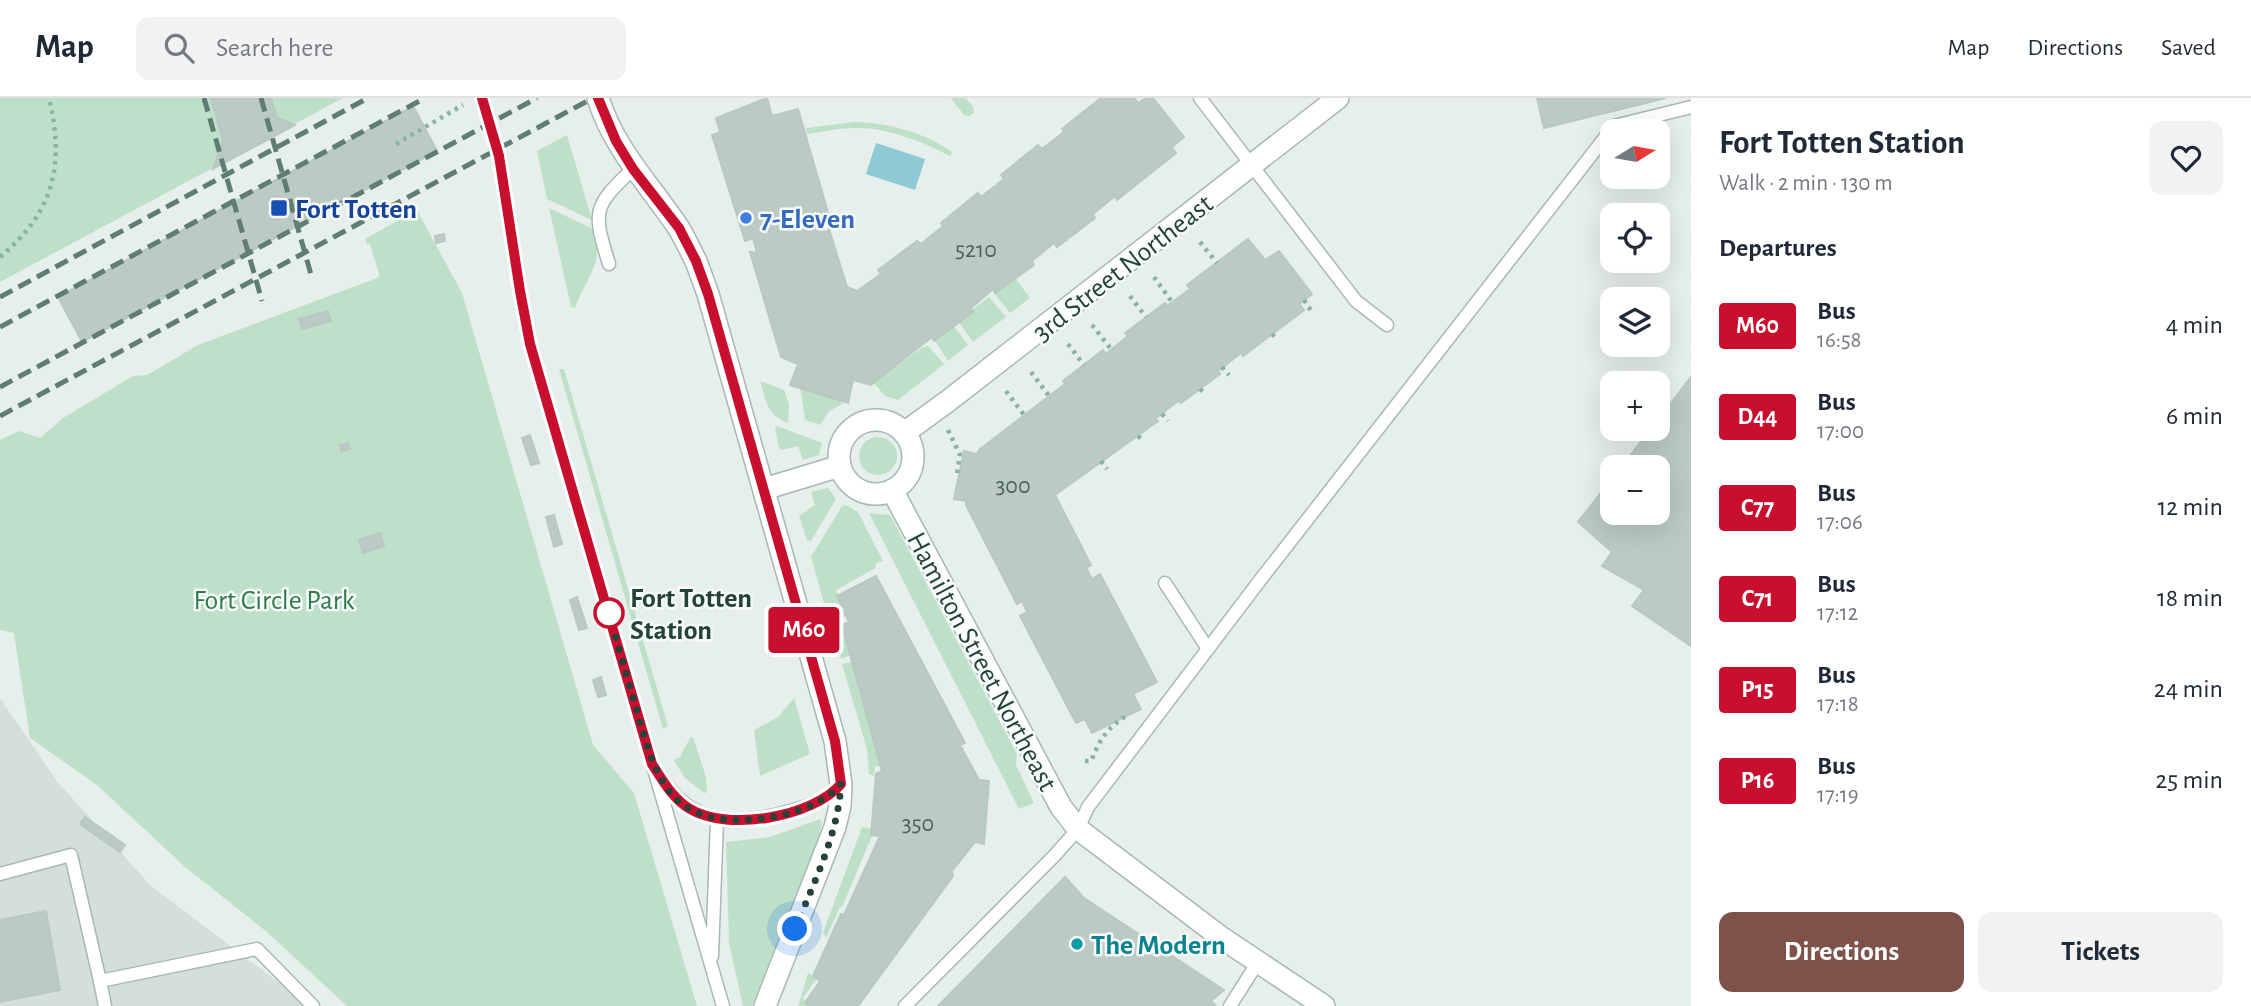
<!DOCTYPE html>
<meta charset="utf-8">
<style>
:root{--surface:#fff;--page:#f2f2f3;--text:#1f2937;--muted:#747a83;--line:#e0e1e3;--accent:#7f5249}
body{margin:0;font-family:"Alegreya Sans",sans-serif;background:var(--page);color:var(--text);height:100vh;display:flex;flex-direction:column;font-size:26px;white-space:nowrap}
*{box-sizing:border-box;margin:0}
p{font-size:23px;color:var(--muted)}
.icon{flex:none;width:38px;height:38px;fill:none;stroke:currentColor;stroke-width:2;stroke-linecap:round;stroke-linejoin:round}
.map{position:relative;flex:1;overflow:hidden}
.panel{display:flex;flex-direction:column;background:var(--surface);width:560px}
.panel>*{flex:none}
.badge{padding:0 14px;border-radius:5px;font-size:24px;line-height:46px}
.needle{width:46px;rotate:79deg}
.fabs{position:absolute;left:1600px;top:21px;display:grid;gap:14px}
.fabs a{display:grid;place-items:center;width:70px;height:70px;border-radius:14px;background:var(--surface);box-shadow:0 7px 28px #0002;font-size:35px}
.you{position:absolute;width:35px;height:35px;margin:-18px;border:5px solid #fff;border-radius:50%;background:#1a73e8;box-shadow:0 0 0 10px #1a73e833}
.map>.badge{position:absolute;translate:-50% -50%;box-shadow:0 0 0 4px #fff}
h2{padding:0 28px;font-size:26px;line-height:63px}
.round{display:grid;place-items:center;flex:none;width:74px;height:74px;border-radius:14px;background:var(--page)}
.summary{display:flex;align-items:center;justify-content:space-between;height:119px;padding:0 28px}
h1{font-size:33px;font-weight:700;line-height:52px}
.cta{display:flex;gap:14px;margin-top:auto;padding:14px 28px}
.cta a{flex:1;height:80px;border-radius:14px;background:var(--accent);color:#fff;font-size:28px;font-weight:700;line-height:80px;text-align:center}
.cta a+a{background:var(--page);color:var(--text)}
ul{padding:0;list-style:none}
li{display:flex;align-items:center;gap:21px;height:91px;padding:0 28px}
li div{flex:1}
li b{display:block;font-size:26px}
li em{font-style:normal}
li .badge{min-width:77px;font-weight:700;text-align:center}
header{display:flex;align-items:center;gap:42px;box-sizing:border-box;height:98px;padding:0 35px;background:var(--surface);border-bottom:2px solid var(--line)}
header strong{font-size:33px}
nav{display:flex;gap:38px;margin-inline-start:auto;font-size:24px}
.search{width:490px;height:63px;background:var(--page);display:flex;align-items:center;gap:18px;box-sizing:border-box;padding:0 24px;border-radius:14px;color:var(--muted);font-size:26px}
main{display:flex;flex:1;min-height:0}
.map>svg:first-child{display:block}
.built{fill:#d4dfda}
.green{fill:#bfe0c8}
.water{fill:#8ec9d4}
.building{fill:#bbcac4;stroke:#b8c9c2;stroke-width:2}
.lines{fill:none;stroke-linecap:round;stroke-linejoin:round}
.lane-casing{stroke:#a8b8b2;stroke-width:15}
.street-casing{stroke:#a8b8b2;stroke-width:24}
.path{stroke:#86b3a5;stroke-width:4.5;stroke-dasharray:3.5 5;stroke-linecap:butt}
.lane{stroke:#fff;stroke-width:12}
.street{stroke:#fff;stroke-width:21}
.rail{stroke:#5f7d75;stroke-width:5;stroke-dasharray:14 7;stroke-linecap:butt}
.line-casing{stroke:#fff;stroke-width:16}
.line{stroke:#c8102e;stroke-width:10}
.walk{stroke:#24423a;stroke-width:7;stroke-dasharray:0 12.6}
.transit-dot{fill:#1a4fb4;stroke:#f7fbf9;stroke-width:2.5}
.shop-dot{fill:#3f7fe0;stroke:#f7fbf9;stroke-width:2.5}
.stop-dot{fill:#fff;stroke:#c8102e;stroke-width:3.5}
.culture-dot{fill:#0f9aa8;stroke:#f7fbf9;stroke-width:2.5}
.labels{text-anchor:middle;stroke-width:5;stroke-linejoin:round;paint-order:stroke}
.number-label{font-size:24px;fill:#4a645c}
.transit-label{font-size:28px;font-weight:bold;fill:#164399;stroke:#f7fbf9;text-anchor:start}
.shop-label{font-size:28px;font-weight:bold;fill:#366cbe;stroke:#f7fbf9;text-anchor:start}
.street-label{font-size:28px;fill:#24423a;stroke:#f7fbf9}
.stop-label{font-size:28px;font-weight:bold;fill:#24423a;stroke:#f7fbf9;text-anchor:start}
.park-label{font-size:28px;fill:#2d7a4b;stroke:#f7fbf9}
.culture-label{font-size:28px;font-weight:bold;fill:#0d838f;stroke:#f7fbf9;text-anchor:start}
</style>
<header>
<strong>Map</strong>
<div class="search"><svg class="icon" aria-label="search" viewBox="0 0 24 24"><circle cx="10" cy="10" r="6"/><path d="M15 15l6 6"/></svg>Search here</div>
<nav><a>Map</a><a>Directions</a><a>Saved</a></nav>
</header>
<main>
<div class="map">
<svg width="1691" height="908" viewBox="0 0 1691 908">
<rect width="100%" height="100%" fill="#e6efeb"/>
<path class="built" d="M 0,600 L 56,682 L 150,787 L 299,900 L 306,908 L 0,908 Z"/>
<g class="green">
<path d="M 0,0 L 343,0 L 0,184 Z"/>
<path d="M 951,0 L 966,0 L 973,9 L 974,15 L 968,18 L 964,17 Z"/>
<path d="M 855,24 C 889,25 924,34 952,54 L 950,58 C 921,43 889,30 856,30 C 840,30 823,34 807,36 L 806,30 Z"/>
<path d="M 567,37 L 592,122 L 547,101 L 537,53 Z"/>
<path d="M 549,110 L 595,132 C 604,167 586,179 575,210 L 571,209 Z"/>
<path d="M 417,112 L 462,195 L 593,647 L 634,695 L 697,908 L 347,908 L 267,834 L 184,768 L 97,687 L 30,640 L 14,535 L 0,532 L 0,342 L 19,333 L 40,340 L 63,320 L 133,278 L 147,277 L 198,247 L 380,179 L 370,146 L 367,146 L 365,141 Z"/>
<path d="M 1015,180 L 1030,200 L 1010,215 L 994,195 Z"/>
<path d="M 989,199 L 1006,219 L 973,244 L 958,223 Z"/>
<path d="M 954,228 L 968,247 L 948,263 L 935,243 Z"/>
<path d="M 928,248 L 944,266 L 898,302 L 885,298 L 874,285 L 923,249 Z"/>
<path d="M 559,271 L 564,271 L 668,628 L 663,631 Z"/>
<path d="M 760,283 L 784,292 L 789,306 L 788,325 C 766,316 767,305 760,283 Z"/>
<path d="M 800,288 L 844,300 L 840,303 L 843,306 L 829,313 L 820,327 L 805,322 Z"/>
<path d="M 777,328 L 822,345 L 819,357 L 803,362 L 798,348 L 782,352 L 779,350 L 775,330 Z"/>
<circle cx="878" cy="358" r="19"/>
<path d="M 828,390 L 836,401 L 811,443 L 807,442 L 799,418 L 815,407 L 811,394 Z"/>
<path d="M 846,407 L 858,414 L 883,463 L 875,466 L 876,470 L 836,492 L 847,517 L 841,521 L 851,557 L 841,561 L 832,530 L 832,518 L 827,516 L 811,459 L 842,408 Z"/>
<path d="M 869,415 L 890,417 L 1017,656 L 1016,667 L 1034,705 L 1019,711 Z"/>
<path d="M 853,564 L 882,669 L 875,668 L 874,678 L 869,676 L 867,651 L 842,566 Z"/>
<path d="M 794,600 L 810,656 L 760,678 L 754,632 L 778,619 Z"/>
<path d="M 693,639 L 706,679 L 707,694 L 704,695 L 684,679 L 674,662 L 680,659 L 690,640 Z"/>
<path d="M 820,721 L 822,726 L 814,753 L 752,908 L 743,908 L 729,845 L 726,744 L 770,739 Z"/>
<path d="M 862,729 L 875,731 L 842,809 L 840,809 L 826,840 L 823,835 Z"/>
<path d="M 808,875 L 817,880 L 803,900 L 809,908 L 798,908 Z"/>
</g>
<path class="water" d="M 876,45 L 925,61 L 915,92 L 866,76 Z"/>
<g class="building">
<path d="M 211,0 L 271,0 L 277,20 L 295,27 L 213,71 L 223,43 Z"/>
<path d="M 767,0 L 772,18 L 798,11 L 829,118 L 820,120 L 825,136 L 829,131 L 847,189 L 857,193 L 881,176 L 878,172 L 917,143 L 921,146 L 943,128 L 941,125 L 978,95 L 981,99 L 1004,81 L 1001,77 L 1038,47 L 1042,51 L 1064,34 L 1062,31 L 1101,0 L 1134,0 L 1138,5 L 1146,0 L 1153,0 L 1184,39 L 1172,49 L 1176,55 L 1117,102 L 1115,98 L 1093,116 L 1095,120 L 1057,149 L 1054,145 L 1032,163 L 1034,167 L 995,195 L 993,191 L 971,210 L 973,214 L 934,243 L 932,239 L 871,287 L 853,282 L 848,305 L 790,287 L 798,266 L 781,259 L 750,154 L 757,155 L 753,140 L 745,143 L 712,37 L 720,34 L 716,20 Z"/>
<path d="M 1537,0 L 1666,0 L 1544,30 Z"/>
<path d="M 413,8 L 437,53 L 82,244 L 58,199 Z"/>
<path d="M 444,136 L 445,143 L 436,145 L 435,138 Z"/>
<path d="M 1248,141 L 1265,162 L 1279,153 L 1312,196 L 1299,206 L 1304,212 L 1243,258 L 1241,255 L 1218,273 L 1220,276 L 1181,305 L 1178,303 L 1155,321 L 1158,323 L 1055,397 L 1091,467 L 1086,470 L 1092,481 L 1100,476 L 1157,584 L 1133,596 L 1141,611 L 1092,635 L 1085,621 L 1076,625 L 1020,518 L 1027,514 L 1022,503 L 1017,506 L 966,407 L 966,403 L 954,401 L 964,353 L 977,356 L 979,352 L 1065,286 L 1063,283 L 1103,252 L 1106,256 L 1128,238 L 1125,235 L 1165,205 L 1167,208 L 1190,191 L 1187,187 Z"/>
<path d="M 328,213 L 331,223 L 302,231 L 299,221 Z"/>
<path d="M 1691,279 L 1691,548 L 1632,508 L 1644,492 L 1602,468 L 1612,454 L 1578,424 L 1612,381 L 1612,415 L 1657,415 L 1657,369 L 1621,369 L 1651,331 L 1657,331 L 1657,323 Z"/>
<path d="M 530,337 L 539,365 L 531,367 L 522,340 Z"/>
<path d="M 348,345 L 350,351 L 342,354 L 340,347 Z"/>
<path d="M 554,417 L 562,446 L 554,449 L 546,419 Z"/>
<path d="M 380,435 L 384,448 L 363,455 L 359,442 Z"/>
<path d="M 876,478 L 965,645 L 960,647 L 979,682 L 989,683 L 984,746 L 975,744 L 952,773 L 953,778 L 858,908 L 809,908 L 805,905 L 820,883 L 813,878 L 841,816 L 844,817 L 880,738 L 871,737 L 876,676 L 882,673 L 842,527 L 849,524 L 837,498 Z"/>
<path d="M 577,499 L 587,530 L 579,532 L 570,502 Z"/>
<path d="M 601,579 L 606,597 L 598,599 L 593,582 Z"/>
<path d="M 85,719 L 125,747 L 120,754 L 80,726 Z"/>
<path d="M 1065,779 L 1084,800 L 1224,892 L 1211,903 L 1216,908 L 938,908 Z"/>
<path d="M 46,813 L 60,892 L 0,904 L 0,822 Z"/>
</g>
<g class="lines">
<g class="lane-casing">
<g id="lane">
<path d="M 482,0 L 499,58 L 520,193 L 530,246 L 723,908"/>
<path d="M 1200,0 L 1356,203 L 1387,227"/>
<path d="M 609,166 C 593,114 592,109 633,71"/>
<path d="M 1165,485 L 1208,551"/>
<path d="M 659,676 C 692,730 738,729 794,712 C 813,706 828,702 841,686"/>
<path d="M 0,776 L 71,757 L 100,883"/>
<path d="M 712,858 L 717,722"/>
<path d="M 105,908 L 100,883 L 257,851 L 313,908"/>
<path d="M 905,908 L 1055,757 L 1078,731 L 1088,709 L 1261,481 L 1614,28 L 1691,9"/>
<path d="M 1230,908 L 1258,864"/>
</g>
</g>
<g class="street-casing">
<g id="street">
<path d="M 598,0 C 614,51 649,86 678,129 C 685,140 690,152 696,163 L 708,196 L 835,643 L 841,686 L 840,708 L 835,729 L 765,908"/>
<circle cx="876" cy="359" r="37"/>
<path d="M 904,335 L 948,303 L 1338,0"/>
<path d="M 764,391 L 840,368"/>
<path d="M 892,392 L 1061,709 L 1078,731 L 1222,840 L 1324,908"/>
</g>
</g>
<g class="path">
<path d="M 396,46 L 463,7"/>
<path d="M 1200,144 L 1217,165"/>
<path d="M 0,159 C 54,114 65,67 49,0"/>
<path d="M 1154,179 L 1172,204"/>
<path d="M 1130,198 L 1146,219"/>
<path d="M 1304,202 L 1312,214"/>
<path d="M 1092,227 L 1111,251"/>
<path d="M 1272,236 L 1277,241"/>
<path d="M 1068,246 L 1084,267"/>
<path d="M 1222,269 L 1229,277"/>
<path d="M 1031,274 L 1049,298"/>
<path d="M 1200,291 L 1205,296"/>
<path d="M 1006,293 L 1024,317"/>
<path d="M 1162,316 L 1168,323"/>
<path d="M 948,332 L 960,357 L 957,375"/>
<path d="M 1138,338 L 1143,343"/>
<path d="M 1101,363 L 1107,371"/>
<path d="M 1085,663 L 1091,663 C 1102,638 1106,631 1129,616"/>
</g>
<use href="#lane" class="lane"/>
<use href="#street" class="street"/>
<g class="rail">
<path d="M 204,0 L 262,203"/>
<path d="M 261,0 L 312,180"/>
<path d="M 0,199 L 368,0"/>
<path d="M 0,229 L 425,0"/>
<path d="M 0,289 L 537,0"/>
<path d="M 0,318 L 593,0"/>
</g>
</g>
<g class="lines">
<g class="line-casing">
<path id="line" d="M 482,0 L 499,58 L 520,193 L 530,246 L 652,666 C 663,683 673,701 690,711 C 728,734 813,719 841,686 L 835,643 L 708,196 L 696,163 L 679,130 L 633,71 L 616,43 L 598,0"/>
</g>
<use href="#line" class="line"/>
<path class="walk" d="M 609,515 L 605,503 C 615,537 625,572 635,606 C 656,680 667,730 759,721 C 787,718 822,708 841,686 C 838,737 814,784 795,831"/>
</g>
<rect class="transit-dot" x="270" y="101" width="18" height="18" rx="3.5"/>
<circle class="shop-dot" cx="746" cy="120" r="7"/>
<circle class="stop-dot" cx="609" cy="515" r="14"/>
<circle class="culture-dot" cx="1077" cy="846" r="7"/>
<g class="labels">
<g class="number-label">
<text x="976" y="159">5210</text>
<text x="1013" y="395">300</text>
<text x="918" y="733">350</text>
</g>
<g class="transit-label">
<text x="295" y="120">Fort Totten</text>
</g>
<g class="shop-label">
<text x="760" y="130">7-Eleven</text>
</g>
<g class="street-label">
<text transform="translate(1122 169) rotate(-38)" y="10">3rd Street Northeast</text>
<text transform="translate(983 563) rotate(62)" y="10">Hamilton Street Northeast</text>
</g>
<g class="stop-label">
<text x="630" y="509">Fort Totten<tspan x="630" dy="32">Station</tspan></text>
</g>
<g class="park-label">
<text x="274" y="511">Fort Circle Park</text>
</g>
<g class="culture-label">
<text x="1091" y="856">The Modern</text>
</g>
</g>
</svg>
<div class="fabs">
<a><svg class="needle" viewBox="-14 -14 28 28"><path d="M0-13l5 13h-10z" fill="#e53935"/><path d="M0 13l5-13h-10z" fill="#747a83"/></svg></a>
<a><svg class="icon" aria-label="locate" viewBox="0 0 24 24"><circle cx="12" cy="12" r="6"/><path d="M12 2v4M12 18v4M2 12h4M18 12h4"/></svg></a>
<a><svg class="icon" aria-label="layers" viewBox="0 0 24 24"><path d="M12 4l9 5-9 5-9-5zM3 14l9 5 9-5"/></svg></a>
<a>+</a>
<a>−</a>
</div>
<div class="you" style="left:795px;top:831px"></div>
<b class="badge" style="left:804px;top:532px;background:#c8102e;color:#fff">M60</b>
</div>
<section class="panel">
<div class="summary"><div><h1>Fort Totten Station</h1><p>Walk · 2 min · 130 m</p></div><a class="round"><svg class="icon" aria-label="heart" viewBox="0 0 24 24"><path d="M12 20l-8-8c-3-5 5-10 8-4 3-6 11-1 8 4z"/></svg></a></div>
<h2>Departures</h2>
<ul>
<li><span class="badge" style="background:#c8102e;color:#fff">M60</span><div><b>Bus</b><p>16:58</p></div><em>4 min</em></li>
<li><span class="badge" style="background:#c8102e;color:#fff">D44</span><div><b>Bus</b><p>17:00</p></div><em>6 min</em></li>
<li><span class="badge" style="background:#c8102e;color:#fff">C77</span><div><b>Bus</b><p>17:06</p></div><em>12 min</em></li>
<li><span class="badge" style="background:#c8102e;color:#fff">C71</span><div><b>Bus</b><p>17:12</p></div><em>18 min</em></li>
<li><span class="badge" style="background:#c8102e;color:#fff">P15</span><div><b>Bus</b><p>17:18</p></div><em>24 min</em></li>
<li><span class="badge" style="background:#c8102e;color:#fff">P16</span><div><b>Bus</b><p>17:19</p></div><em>25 min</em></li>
</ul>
<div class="cta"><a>Directions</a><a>Tickets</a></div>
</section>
</main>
